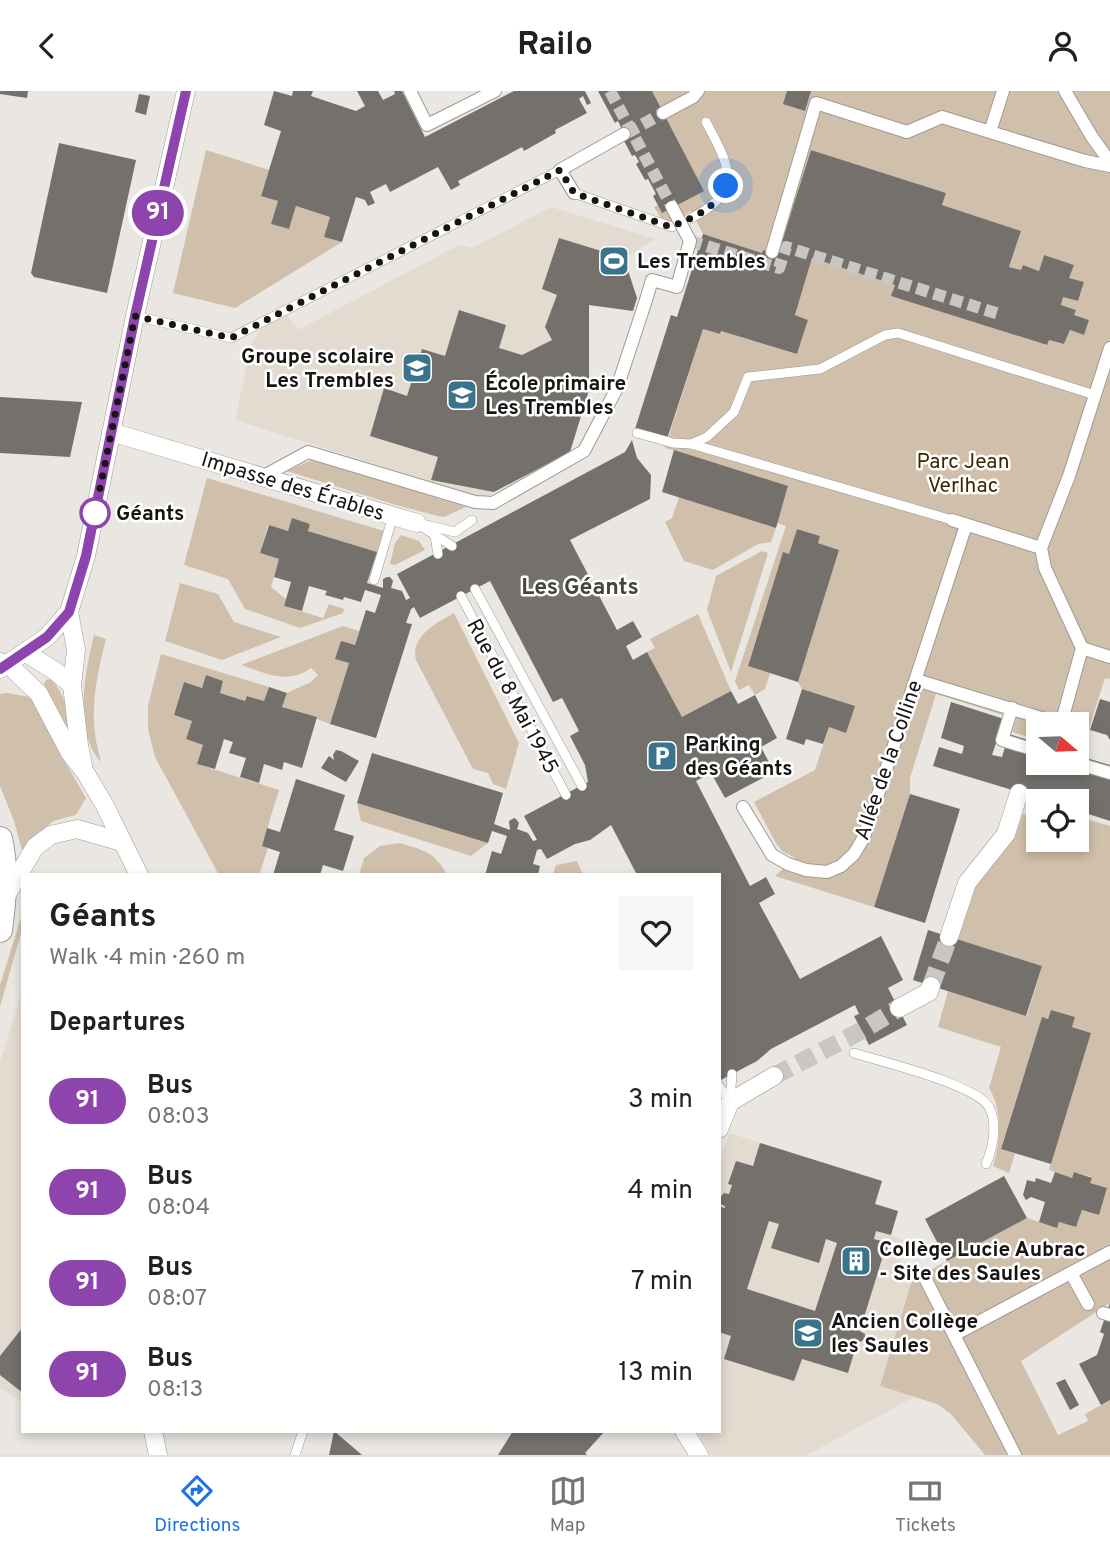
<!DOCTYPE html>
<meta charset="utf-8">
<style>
:root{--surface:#fff;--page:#f6f6f6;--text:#202124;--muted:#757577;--line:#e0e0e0;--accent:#1a73e8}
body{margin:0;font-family:Overpass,sans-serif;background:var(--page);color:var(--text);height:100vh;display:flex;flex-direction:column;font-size:26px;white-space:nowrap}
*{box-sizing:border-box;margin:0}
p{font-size:23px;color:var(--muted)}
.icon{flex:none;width:38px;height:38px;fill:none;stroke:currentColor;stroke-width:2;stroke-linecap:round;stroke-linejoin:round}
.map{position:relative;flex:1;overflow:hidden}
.panel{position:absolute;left:21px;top:782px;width:700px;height:560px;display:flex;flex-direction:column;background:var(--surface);border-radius:0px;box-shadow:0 4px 10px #0003}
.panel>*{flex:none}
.badge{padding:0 14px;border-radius:23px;font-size:24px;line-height:46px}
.needle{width:46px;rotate:109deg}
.controls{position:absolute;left:1026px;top:621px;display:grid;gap:14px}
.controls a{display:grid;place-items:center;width:63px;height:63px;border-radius:0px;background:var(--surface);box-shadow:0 4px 10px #0003;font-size:35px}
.you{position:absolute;width:35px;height:35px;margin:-18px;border:5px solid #fff;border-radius:50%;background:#1a73e8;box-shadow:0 0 0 10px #1a73e833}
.map>.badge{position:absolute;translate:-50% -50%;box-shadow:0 0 0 4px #fff}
h2{padding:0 28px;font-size:26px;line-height:63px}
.round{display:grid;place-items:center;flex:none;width:74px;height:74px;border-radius:0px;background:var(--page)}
.overview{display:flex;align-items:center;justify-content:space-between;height:119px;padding:0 28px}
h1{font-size:33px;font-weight:700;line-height:52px}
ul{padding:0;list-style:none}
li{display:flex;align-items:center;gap:21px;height:91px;padding:0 28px}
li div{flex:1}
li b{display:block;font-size:26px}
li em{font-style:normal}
li .badge{min-width:77px;font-weight:700;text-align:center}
header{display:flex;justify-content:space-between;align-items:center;height:91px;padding:0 28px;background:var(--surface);font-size:32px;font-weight:700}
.menu{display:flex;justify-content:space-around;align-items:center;height:98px;border-top:2px solid var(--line);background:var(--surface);font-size:19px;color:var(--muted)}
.menu a{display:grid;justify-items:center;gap:4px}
.menu .on{color:var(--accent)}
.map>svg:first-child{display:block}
.built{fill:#e3dbd0}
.green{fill:#d0c0ab}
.building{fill:#74716d;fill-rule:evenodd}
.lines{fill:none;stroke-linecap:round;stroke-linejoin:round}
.pedestrian-tunnel{stroke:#cac7c2;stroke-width:12;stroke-dasharray:12 6;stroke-linecap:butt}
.minor-tunnel{stroke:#cac7c2;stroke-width:18;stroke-dasharray:18 9;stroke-linecap:butt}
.service-casing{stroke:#9e9b96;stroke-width:10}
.pedestrian-casing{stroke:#9e9b96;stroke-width:14}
.minor-casing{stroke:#9e9b96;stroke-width:19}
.secondary-casing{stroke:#9e9b96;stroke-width:26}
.service{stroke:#fff;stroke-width:9}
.pedestrian{stroke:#fff;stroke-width:12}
.minor{stroke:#fff;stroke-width:18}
.secondary{stroke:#fff;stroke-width:24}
.pedestrian-bridge-casing{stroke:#9e9b96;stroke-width:14;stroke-linecap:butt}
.pedestrian-bridge{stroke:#fff;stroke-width:12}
.line-casing{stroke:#fff;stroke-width:16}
.line{stroke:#8e44ad;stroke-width:10}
.walk{stroke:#161513;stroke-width:7;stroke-dasharray:0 12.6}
.stop-dot{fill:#fff;stroke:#8e44ad;stroke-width:3.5}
.labels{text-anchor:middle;stroke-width:5;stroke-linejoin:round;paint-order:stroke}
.poi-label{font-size:21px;font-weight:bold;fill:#161513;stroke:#fff;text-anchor:start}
.park-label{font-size:21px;fill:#3d2700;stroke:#fff}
.street-label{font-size:21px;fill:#161513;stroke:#fff}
.stop-label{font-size:21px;font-weight:bold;fill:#161513;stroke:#fff;text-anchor:start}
.neighbourhood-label{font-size:23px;font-weight:bold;fill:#474440;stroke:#fff}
</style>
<header><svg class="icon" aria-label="back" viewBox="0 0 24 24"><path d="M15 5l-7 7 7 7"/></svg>Railo<svg class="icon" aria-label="person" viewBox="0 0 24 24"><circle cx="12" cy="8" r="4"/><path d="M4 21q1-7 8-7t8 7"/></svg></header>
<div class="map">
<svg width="1110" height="1364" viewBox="0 0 1110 1364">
<rect width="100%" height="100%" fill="#eae6e1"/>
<g class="built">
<path d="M 551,116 L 656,148 L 624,167 L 637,207 L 633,220 L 589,214 L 589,299 L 570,361 L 483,407 L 235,329 L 251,255 L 256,245 L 264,235 L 286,223 L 298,239 L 459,154 L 472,157 Z"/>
<path d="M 23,897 L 23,1311 L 0,1297 L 0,972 Z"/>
<path d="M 729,1042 L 882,1090 L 875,1112 L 898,1120 L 891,1144 L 907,1150 L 897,1181 L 912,1189 L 880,1295 L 914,1306 L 807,1364 L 710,1364 L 698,1341 L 719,1340 L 719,1074 Z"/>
</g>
<g class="green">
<path d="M 652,0 L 1110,0 L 1110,588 L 1105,587 L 1081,662 L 1076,661 L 1076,634 L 1038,634 L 1038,649 L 1012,641 L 1016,628 L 936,603 L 910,687 L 910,703 L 874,816 L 775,785 L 795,767 L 782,760 L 776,752 L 754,711 L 815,679 L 829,636 L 846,641 L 854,615 L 802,598 L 798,591 L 839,459 L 818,452 L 820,445 L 797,438 L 789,463 L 783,462 L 748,574 L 770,582 L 765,598 L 755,604 L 749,594 L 739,599 L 735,590 L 786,435 L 777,432 L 788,396 L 665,357 L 703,238 L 720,243 L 721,240 L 797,263 L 808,229 L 795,224 L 812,167 L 895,194 L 892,205 L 1046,254 L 1049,249 L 1064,253 L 1070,239 L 1084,244 L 1089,229 L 1074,224 L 1076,219 L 1061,214 L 1063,206 L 1078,210 L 1084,192 L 1069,187 L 1073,174 L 1044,164 L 1039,180 L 1023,174 L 1021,179 L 1009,176 L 1021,140 L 942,114 L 946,102 L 811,59 L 778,163 L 763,159 L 762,162 L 703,143 L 691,120 L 671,131 L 662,129 L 654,116 L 658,114 L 662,121 L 703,99 Z"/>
<path d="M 206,59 L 269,79 L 261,104 L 278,110 L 271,133 L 289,138 L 296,115 L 330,126 L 324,146 L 342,151 L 235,217 L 173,202 Z"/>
<path d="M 314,368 L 466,416 L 444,426 L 438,425 L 396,414 L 287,380 Z"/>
<path d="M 207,387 L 384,440 L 377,461 L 308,440 L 310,433 L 293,428 L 288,440 L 268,434 L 260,462 L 279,468 L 271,496 L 286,508 L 284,515 L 323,527 L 329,513 L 344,518 L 343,522 L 300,537 L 245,518 L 228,488 L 184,474 Z"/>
<path d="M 679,406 L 776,437 L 771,451 L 758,453 L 713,479 L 684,470 L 665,431 L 672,427 Z"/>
<path d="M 401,444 L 419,450 L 425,459 L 395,474 L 390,473 L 395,452 Z"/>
<path d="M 762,460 L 768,462 L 731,581 L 707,519 L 716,485 Z"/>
<path d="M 180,492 L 218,503 L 234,531 L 281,546 L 222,569 L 165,550 Z"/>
<path d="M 454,522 L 519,652 L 506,698 L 493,693 L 488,682 L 473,678 L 416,569 C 410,545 437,532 454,522 Z"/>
<path d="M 698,523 L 731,600 L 682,627 L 647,561 L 655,557 L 650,548 Z"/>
<path d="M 343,535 L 359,540 L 355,554 L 336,568 L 349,572 L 330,633 L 317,628 L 316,626 L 282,616 L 287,602 L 311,591 L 318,584 L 311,577 C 287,594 266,582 241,574 Z"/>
<path d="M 94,544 L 106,548 C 98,579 91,611 95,643 C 96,653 99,662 101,671 C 73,641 85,581 94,544 Z"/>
<path d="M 161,563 L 269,596 L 264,610 L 248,605 L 245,610 L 220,602 L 223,590 L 206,584 L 202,597 L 184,591 L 174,624 L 192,630 L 186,648 L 203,654 L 197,673 L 279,699 L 262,754 L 268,757 L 259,784 L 219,784 L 155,666 L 148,638 L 148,615 Z"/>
<path d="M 51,588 C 69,607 70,633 74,658 L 50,609 L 44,593 L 46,589 Z"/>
<path d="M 7,602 L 30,606 L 41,620 L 64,669 L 86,707 L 76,724 L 53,730 L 22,759 L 14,730 L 0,695 L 0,603 Z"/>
<path d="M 357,712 L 488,752 L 471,765 L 361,730 Z"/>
<path d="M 1035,712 L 1038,713 L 1038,749 L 1076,749 L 1076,725 L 1110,735 L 1110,1212 L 1021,1270 L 1058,1344 L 1088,1330 L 1085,1323 L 1110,1309 L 1110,1364 L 985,1364 L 950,1322 L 937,1313 L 880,1295 L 912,1189 L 1027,1127 L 1057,1136 L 1059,1131 L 1076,1136 L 1082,1119 L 1099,1124 L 1107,1097 L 1090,1092 L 1091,1086 L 1074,1081 L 1072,1087 L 1049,1079 L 1091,942 L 1072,936 L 1074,926 L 1051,919 L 1048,928 L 1042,927 L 1001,1057 L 1015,1062 L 1009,1082 L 993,1075 C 1001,1049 1003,1021 989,997 L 1001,956 L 938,936 L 948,900 L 1027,925 L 1042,875 L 958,849 L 977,792 L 1016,742 L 1023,723 L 1031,725 Z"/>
<path d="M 399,752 C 421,758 436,761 447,784 L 359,784 L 364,767 L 380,755 Z"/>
<path d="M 577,770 L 583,784 L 553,784 L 556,774 Z"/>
<path d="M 23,820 L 23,835 L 0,916 L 0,894 Z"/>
</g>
<g class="building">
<path d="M 0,0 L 28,0 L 27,7 L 0,3 Z"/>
<path d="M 274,0 L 292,5 L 293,0 L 313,0 L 311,5 L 356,20 L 365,15 L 357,0 L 378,0 L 383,9 L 395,3 L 394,0 L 402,0 L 425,46 L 514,0 L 585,0 L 591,12 L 587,14 L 583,5 L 579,8 L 587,22 L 555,39 L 556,42 L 524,60 L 522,56 L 458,90 L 460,94 L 451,99 L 438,76 L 390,101 L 386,93 L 370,101 L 375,112 L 368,115 L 365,109 L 356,106 L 342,151 L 324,146 L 330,126 L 296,115 L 289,138 L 271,133 L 278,110 L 261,105 L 281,40 L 264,34 Z"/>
<path d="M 598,0 L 652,0 L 704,100 L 662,122 L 653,105 L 656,103 L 648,88 L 645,89 L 636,73 L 639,71 L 635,64 L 632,65 L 623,48 L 626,47 L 618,30 L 615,32 Z"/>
<path d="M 787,0 L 811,0 L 805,20 L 783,13 Z"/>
<path d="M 139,3 L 150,5 L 146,24 L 135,21 Z"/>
<path d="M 59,52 L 136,69 L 107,202 L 34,186 L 31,182 Z"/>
<path d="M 811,59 L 946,102 L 942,114 L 1021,140 L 1009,176 L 1021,179 L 1023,174 L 1039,180 L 1044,164 L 1074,174 L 1069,187 L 1084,191 L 1078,210 L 1063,206 L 1061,214 L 1076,219 L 1074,224 L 1089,229 L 1084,244 L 1070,239 L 1064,253 L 1049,249 L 1047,254 L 891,205 L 895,194 L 812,167 L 795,224 L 808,229 L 797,263 L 721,240 L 720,243 L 703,238 L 667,348 L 635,338 L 671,224 L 677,226 L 703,143 L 762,162 L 763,159 L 778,163 Z"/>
<path d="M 559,147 L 624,167 L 637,207 L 633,220 L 589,214 L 589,299 L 570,361 L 494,401 L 431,389 L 438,366 L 370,345 L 384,297 L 407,305 L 422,258 L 445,265 L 459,219 L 506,234 L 499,257 L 522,264 L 552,249 L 545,236 L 557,204 L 542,198 Z"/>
<path d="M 0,306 L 82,311 L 70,366 L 0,362 Z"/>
<path d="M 632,349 L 637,367 L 651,384 L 650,408 L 570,449 L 617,539 L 633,530 L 642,546 L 626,555 L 633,569 L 647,561 L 682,626 L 731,600 L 738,613 L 755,604 L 777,647 L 761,656 L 774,681 L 725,707 L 711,682 L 696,690 L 750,795 L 766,786 L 775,803 L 759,812 L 800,888 L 881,845 L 903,889 L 888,897 L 907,934 L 869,954 L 854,925 L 859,923 L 855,914 L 771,958 L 757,970 L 719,990 L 719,784 L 637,784 L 611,734 L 590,749 L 575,753 L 547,768 L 541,758 L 537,759 L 533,773 L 540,775 L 538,784 L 485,784 L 492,760 L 501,763 L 507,745 L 492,740 L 488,752 L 357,712 L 372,662 L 503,702 L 494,733 L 510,739 L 509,730 L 514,727 L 516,728 L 519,732 L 517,738 L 528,742 L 533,750 L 537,749 L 524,725 L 588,691 L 585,674 L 570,645 L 579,640 L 562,607 L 553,611 L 490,490 L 420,527 L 414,516 L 411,518 L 406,532 L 412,533 L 376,647 L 330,633 L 349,572 L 335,568 L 341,550 L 355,554 L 366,519 L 375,522 L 381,504 L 365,499 L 361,511 L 344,506 L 343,509 L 325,504 L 327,500 L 309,495 L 302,520 L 284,515 L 291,491 L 274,486 L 279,468 L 260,462 L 269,434 L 288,440 L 292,427 L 310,433 L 308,440 L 377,461 L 367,492 L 383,497 L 383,488 L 387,486 L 390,486 L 393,490 L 391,497 L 402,500 L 406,509 L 410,507 L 397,483 L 625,361 Z"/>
<path d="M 674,359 L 788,395 L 776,437 L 662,401 Z"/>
<path d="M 797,438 L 820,445 L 818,452 L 839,459 L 798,591 L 748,575 L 783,461 L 789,463 Z"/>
<path d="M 206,584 L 223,590 L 220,602 L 245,610 L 247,605 L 264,610 L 269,596 L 287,602 L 282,616 L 317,626 L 302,677 L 284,671 L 282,679 L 264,673 L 259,692 L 240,686 L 246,667 L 229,662 L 233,651 L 224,648 L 215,678 L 197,673 L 203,654 L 186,648 L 192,630 L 174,624 L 184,591 L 202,597 Z"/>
<path d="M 802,598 L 855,615 L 846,642 L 829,636 L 823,653 L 806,648 L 804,654 L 786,648 Z"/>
<path d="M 1100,608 L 1110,611 L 1110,649 L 1107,644 L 1090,639 Z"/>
<path d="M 951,611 L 1004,628 L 992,664 L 1002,666 L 1009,643 L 1038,652 L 1038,672 L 1076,672 L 1076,664 L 1110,674 L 1110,730 L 1076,719 L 1076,710 L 1048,710 L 933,675 L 939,656 L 962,663 L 964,655 L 941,647 Z"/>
<path d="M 336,659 L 341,660 L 359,670 L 346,691 L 321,677 L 329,665 L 334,669 L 333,664 Z"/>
<path d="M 296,688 L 345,704 L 334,739 L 354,745 L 343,780 L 323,774 L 320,784 L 273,784 L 280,761 L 262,755 L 267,737 L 280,741 Z"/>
<path d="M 910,703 L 960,718 L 925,832 L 874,816 Z"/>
<path d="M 928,839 L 1042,875 L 1026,925 L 913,889 Z"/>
<path d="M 1051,919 L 1075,926 L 1072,936 L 1091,942 L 1051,1073 L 1001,1058 L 1042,926 L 1048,928 Z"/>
<path d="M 760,1052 L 882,1090 L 875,1113 L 898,1120 L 891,1144 L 876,1140 L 874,1148 L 885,1151 L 884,1153 L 888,1157 L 885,1165 L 880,1165 L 882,1168 L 861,1236 L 859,1236 L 858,1239 L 865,1243 L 865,1248 L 860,1251 L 855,1249 L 852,1257 L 855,1258 L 848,1282 L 802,1268 L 794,1290 L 724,1268 L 731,1245 L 719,1241 L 719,1122 L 721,1116 L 725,1117 L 725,1115 L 720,1113 L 719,1107 L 724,1102 L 729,1103 L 732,1094 L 728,1093 L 736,1070 L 753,1075 ZM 769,1130 L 779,1133 L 771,1157 L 819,1172 L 826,1148 L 837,1152 L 815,1220 L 747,1198 Z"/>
<path d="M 1055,1081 L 1072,1087 L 1074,1081 L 1092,1087 L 1090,1092 L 1107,1097 L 1099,1124 L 1082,1119 L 1076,1136 L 1059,1131 L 1057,1137 L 1039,1131 L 1045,1111 L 1031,1106 L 1026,1109 L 1023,1104 L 1027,1089 L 1035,1091 L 1036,1087 L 1051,1092 Z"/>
<path d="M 1004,1085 L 1027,1127 L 947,1170 L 925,1128 Z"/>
<path d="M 1110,1212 L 1110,1309 L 1101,1314 L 1079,1273 L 1097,1264 L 1104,1243 L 1100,1241 Z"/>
<path d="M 23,1236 L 23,1302 L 0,1284 L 0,1265 Z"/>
<path d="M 1065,1288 L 1079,1314 L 1070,1319 L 1056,1292 Z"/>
<path d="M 334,1340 L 362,1364 L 329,1364 Z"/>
<path d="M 513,1340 L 605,1340 L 585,1362 L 587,1364 L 498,1364 Z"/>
</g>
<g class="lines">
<g class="pedestrian-tunnel">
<path d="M 610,0 L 672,116"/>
<path d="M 627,42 L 663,22"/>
<path d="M 690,150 L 779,177 L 786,156 L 999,223"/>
</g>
<g class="minor-tunnel">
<path d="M 931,895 L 949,846"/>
<path d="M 774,985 L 861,940 L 899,917"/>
</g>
<g class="service-casing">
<g id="service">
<path d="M 574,102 L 672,136 C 699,123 736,110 725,71 C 721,58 713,44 706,31"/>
<path d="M 135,225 L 231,247 L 560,79"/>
<path d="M 637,342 L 673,352 L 691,353 L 707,346 L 734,321 L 748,286 L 820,278 L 885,244 L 898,242 L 1095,304"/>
<path d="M 691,353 L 952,429"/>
<path d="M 417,432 L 455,441 L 472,429"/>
<path d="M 421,435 L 452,455"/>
<path d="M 435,445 L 438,463"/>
<path d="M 374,489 L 393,425"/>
<path d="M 475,498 L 582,695"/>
<path d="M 461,505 L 566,704"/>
<path d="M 854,962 C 882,971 975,993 989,1016 C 998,1032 993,1057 986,1073"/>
<path d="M 719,995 L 730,1011"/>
<path d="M 730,1009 L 732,983"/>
<path d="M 295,1364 L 303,1340"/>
</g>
</g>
<g class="pedestrian-casing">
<g id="pedestrian">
<path d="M 410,0 L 427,34 L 495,0"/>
<path d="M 1003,0 L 990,41 L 1085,70 L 1110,75"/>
<path d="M 1065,0 L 1092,46 L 1110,71"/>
<path d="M 663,22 L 693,6 L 698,0"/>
<path d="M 574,102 L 560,79 L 624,43"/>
<path d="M 772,161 L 816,12 L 907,41 L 942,26 L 990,41"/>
<path d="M 262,386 L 308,361 L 475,411 L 493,412 L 584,360 L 617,297 L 646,209"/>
<path d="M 952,429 L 1041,457 L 1045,477 L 1082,557 L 1110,566"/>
<path d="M 1041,457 L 1069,385 L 1110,257"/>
<path d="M 916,589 L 1061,633 L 1082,557"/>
<path d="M 1012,617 L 1002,649 L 1038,660"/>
<path d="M 1076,672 L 1110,682"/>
<path d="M 743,716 L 772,764 L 788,773 L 806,779 L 827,781 L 841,775 L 854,763 L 864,746 L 966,434"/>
<path d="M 1071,1182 L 1088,1213"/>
<path d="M 923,1183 L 1015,1364"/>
<path d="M 1103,1222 L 1110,1224"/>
<path d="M 954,1244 L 1110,1161"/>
</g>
</g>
<g class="minor-casing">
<g id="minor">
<path d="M 111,341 L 417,432"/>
<path d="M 69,521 L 76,559 L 72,594"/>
<path d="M 26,562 L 55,580 L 72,594 L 79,654 L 83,674"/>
<path d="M 0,571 L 8,573 L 39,603 L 70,662 L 85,681 L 104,713 L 139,784"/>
<path d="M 0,578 L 47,546 L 69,521 L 86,465 L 135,225 L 186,0"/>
<path d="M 6,805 L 35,756 L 51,744 L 77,738 L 122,751"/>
<path d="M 949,846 L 967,792 L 1006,743 L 1019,702"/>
<path d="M 899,917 L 929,901 L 931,895"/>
<path d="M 719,1038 L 730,1011 L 774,985"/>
<path d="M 153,1340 L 158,1364"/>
<path d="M 684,1340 L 699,1364"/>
</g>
</g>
<g class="secondary-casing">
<path id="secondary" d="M 0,748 C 7,778 4,809 0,839"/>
</g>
<use href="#service" class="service"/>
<use href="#pedestrian" class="pedestrian"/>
<use href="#minor" class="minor"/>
<use href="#secondary" class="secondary"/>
<g class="pedestrian-bridge-casing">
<path id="pedestrian-bridge" d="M 646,209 L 652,189 L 677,196 L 690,150 L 672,116"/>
</g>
<use href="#pedestrian-bridge" class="pedestrian-bridge"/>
</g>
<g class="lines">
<g class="line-casing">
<path id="line" d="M 0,578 L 47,546 L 69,521 L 86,465 L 135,225 L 186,0"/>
</g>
<use href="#line" class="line"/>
<path class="walk" d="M 95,422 L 135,225 L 231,247 L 560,79 L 574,102 L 671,136 C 694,126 715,118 726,95"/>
</g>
<defs>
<g id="stadium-square" transform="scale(1.575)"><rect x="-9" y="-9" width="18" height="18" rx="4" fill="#39748c" stroke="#fff"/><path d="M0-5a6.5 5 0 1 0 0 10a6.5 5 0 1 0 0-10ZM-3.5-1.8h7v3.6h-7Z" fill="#fff"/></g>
<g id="school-square" transform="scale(1.575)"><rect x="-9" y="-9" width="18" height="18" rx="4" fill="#39748c" stroke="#fff"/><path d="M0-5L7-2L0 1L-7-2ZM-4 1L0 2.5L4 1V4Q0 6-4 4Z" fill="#fff"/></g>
<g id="parking-square" transform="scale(1.575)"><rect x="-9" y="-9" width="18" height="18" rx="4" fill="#39748c" stroke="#fff"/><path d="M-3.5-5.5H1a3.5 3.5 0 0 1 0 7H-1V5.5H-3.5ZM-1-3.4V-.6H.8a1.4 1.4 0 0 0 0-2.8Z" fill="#fff"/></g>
<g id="building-square" transform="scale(1.575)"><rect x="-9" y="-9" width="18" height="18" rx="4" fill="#39748c" stroke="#fff"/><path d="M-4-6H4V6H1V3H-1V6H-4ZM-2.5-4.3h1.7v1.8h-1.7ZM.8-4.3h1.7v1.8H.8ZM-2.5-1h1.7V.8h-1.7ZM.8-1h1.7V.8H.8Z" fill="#fff"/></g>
</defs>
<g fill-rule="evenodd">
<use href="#stadium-square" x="614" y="170"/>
<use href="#school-square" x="417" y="277"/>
<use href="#school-square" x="462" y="304"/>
<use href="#parking-square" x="662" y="665"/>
<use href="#building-square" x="856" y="1170"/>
<use href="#school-square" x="808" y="1242"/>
</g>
<circle class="stop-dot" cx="95" cy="422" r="14"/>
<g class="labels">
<g class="poi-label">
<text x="637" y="177">Les Trembles</text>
<text x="394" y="272" text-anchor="end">Groupe scolaire<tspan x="394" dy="24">Les Trembles</tspan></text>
<text x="485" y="299">École primaire<tspan x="485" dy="24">Les Trembles</tspan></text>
<text x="685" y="660">Parking<tspan x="685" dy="24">des Géants</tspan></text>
<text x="879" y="1165">Collège Lucie Aubrac<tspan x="879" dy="24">- Site des Saules</tspan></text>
<text x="831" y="1237">Ancien Collège<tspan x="831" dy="24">les Saules</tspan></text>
</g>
<g class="park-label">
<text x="963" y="377">Parc Jean<tspan x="963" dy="24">Verlhac</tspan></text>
</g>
<g class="street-label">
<text transform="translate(293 395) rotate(17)" y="7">Impasse des Érables</text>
<text transform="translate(513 605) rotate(62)" y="7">Rue du 8 Mai 1945</text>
<text transform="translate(888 669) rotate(-71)" y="7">Allée de la Colline</text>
</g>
<g class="stop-label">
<text x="116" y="429">Géants</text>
</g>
<g class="neighbourhood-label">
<text x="580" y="503">Les Géants</text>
</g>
</g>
</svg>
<div class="controls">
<a><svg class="needle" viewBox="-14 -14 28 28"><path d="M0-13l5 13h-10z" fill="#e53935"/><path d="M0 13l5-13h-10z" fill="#757577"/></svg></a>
<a><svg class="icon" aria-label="locate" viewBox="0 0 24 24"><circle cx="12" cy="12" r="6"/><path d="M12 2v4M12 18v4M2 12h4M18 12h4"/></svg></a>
</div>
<div class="you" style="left:726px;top:95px"></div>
<b class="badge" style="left:158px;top:122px;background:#8e44ad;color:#fff">91</b>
<section class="panel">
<div class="overview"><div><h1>Géants</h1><p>Walk · 4 min · 260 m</p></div><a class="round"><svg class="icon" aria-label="heart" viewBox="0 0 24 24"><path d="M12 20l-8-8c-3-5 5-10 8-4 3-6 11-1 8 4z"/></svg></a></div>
<h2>Departures</h2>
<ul>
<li><span class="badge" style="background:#8e44ad;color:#fff">91</span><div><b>Bus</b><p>08:03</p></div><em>3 min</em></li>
<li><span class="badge" style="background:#8e44ad;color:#fff">91</span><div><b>Bus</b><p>08:04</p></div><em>4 min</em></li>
<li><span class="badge" style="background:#8e44ad;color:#fff">91</span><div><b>Bus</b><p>08:07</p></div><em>7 min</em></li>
<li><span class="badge" style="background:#8e44ad;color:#fff">91</span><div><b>Bus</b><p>08:13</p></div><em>13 min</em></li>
</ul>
</section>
</div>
<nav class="menu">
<a class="on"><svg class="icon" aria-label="directions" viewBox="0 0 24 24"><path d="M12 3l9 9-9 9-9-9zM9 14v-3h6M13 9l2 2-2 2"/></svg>Directions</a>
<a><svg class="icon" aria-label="map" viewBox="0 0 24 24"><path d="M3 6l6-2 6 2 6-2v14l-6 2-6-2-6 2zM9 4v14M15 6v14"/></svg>Map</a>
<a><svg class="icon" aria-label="tickets" viewBox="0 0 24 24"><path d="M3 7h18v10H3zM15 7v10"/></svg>Tickets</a>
</nav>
